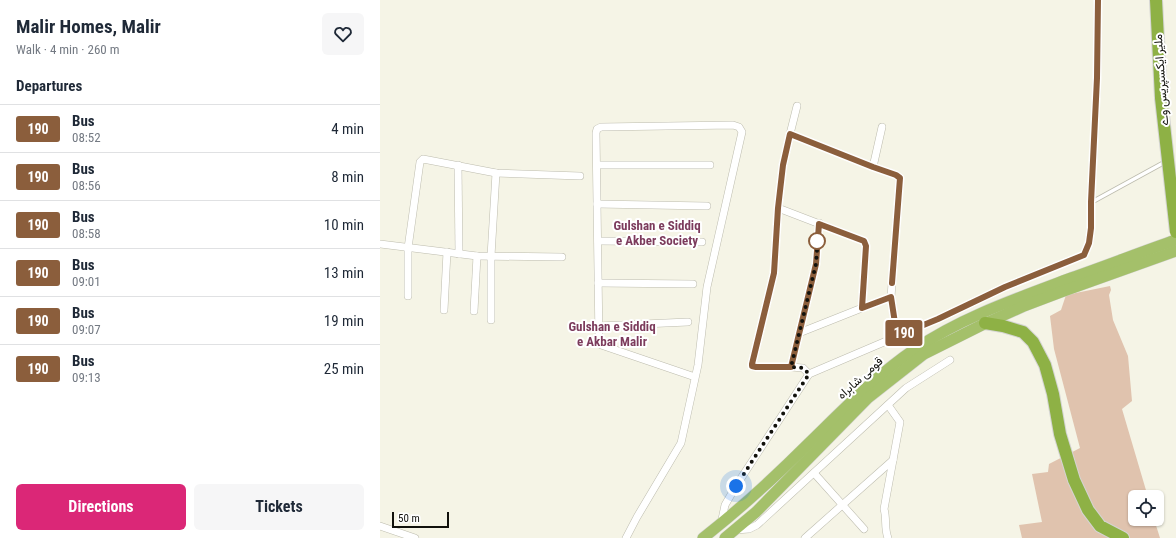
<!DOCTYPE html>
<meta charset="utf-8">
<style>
:root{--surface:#fff;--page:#f6f6f7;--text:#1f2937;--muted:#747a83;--line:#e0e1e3;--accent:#db2777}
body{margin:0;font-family:"Roboto Condensed",Vazirmatn,sans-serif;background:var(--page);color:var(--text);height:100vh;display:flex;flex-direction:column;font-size:15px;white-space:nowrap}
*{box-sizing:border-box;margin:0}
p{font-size:13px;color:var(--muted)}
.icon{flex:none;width:22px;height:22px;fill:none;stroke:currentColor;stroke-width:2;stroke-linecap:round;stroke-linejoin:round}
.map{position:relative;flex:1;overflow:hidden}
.details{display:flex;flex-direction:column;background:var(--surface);width:380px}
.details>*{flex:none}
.badge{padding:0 8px;border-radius:3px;font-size:14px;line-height:26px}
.fabs{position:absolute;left:748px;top:490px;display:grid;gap:8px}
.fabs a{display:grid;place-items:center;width:36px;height:36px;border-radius:6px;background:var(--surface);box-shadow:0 1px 3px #0004;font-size:20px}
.scale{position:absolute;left:12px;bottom:10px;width:57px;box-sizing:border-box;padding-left:4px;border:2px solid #11110c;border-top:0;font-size:11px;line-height:14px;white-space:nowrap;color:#11110c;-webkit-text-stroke:3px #fff;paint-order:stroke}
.you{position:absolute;width:20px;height:20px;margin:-10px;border:3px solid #fff;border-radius:50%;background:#1a73e8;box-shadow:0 0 0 6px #1a73e833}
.map>.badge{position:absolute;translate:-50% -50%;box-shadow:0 0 0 2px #fff}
h2{padding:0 16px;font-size:15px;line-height:36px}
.round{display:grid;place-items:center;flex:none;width:42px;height:42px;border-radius:6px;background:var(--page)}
.headline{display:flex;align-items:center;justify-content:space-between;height:68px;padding:0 16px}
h1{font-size:19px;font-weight:700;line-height:30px}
.cta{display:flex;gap:8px;margin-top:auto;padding:8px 16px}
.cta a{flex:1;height:46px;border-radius:6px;background:var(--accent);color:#fff;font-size:16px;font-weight:700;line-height:46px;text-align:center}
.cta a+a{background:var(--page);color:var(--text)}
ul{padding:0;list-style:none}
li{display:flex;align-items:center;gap:12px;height:48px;padding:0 16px;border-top:1px solid var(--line)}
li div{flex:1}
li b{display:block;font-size:15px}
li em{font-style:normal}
li .badge{min-width:44px;font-weight:700;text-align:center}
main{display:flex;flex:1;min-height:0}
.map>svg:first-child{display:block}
.green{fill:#e0c3ae}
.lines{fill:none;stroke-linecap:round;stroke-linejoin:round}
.service-casing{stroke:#bdbcae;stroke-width:5}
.minor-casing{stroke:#bdbcae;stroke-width:8}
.trunk-casing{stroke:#d4d4d3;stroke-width:12}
.motorway-casing{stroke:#d4d4d3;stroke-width:14}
.service{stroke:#fff;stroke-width:3.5}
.minor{stroke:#fff;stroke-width:7}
.trunk{stroke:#a4c06a;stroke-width:11}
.motorway{stroke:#8eb145;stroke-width:12}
.motorway-bridge-casing{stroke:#d4d4d3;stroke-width:14;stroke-linecap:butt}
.motorway-bridge{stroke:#8eb145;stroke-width:12}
.line-casing{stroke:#fff;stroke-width:9}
.line{stroke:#8b5e3c;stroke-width:6}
.walk{stroke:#11110c;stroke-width:4;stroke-dasharray:0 7.2}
.stop-dot{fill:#fff;stroke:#8b5e3c;stroke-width:2}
.labels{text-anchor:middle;stroke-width:4;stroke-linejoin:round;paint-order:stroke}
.street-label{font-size:12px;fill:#11110c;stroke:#fff}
.neighbourhood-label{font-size:13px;font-weight:bold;fill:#7c3b5c;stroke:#fff}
</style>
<main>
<section class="details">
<div class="headline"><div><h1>Malir Homes, Malir</h1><p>Walk · 4 min · 260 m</p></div><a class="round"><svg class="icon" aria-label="heart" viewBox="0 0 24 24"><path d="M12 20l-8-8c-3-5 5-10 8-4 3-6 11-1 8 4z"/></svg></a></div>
<h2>Departures</h2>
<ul>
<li><span class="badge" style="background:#8b5e3c;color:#fff">190</span><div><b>Bus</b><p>08:52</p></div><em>4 min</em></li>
<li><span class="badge" style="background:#8b5e3c;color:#fff">190</span><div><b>Bus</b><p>08:56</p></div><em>8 min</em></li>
<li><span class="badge" style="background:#8b5e3c;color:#fff">190</span><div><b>Bus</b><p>08:58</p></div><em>10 min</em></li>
<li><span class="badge" style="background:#8b5e3c;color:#fff">190</span><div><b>Bus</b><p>09:01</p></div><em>13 min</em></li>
<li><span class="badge" style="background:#8b5e3c;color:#fff">190</span><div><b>Bus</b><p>09:07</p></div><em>19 min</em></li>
<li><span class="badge" style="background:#8b5e3c;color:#fff">190</span><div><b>Bus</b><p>09:13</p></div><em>25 min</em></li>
</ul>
<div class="cta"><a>Directions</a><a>Tickets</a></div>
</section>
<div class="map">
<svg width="796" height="538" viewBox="0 0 796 538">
<rect width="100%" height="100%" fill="#f5f4e6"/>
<path class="green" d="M 730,286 L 731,290 L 729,295 L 733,320 L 748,356 L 752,401 L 742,409 L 768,497 L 755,497 L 755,519 L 774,519 L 780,538 L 642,538 L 639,525 L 662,522 L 652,474 L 668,472 L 669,464 L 700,448 L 674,349 L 670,316 L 681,310 L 686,295 Z"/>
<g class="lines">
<g class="service-casing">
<path id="service" d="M 712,202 L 785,162"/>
</g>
<g class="minor-casing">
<g id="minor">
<path d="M 410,134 L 417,106"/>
<path d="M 78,165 L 79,254"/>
<path d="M 217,165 L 330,165"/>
<path d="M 493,167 L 502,127"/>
<path d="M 217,204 L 327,206"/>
<path d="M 398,208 L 403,165 L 410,134 L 493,167 L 516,175 L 520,178 L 511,297 L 517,336"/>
<path d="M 218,241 L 322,242"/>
<path d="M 0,244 L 97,256 L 182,257"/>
<path d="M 218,283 L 313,284"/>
<path d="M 28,296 L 28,248 L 40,162 L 43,159 L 116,173 L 200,176"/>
<path d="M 64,310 L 67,252"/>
<path d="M 94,311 L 97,256"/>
<path d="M 111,320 L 111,256 L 116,173"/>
<path d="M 219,326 L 308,322"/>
<path d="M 419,333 L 482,308 L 511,297"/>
<path d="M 411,367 L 375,367 L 373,366 L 372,364 L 394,273 L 398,208 L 484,241 L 486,246 L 482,308"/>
<path d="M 429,374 L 423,368 L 411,367 L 436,264 L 439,223"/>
<path d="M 434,473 L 484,529"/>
<path d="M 341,524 L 345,505 L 356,486 L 429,374 L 558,319 L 625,287 L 704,255 L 709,243 L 711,228 L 711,202 L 717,78 L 718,0"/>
<path d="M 0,526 L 35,538"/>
<path d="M 355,530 L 369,529 L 377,525 L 526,388 L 570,360"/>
<path d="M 246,538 L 257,517 L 301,443 L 318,365 L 327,287 L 362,132 L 359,127 L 353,125 L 221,127 L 217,129 L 216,133 L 219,341 L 221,345 L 315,377"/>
<path d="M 425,538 L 513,460"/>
<path d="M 508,538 C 504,528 507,519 504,509 L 520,422 L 508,405"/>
</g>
</g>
<g class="trunk-casing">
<g id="trunk">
<path d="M 323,538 C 360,509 395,477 429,443 C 462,411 495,376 535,349 C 582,317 638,298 691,278 C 726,266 761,252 796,240"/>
<path d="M 345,538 L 376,512 L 488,398 L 544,354 L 602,325 L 644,306 L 681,292 L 796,251"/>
</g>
</g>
<g class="motorway-casing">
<g id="motorway">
<path d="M 776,0 L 781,98"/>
<path d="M 605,323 L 623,326 L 643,332 L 653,342 L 665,365 L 673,394 L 680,434 L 694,480 L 708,510 L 720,526 L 743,538"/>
</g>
</g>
<use href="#service" class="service"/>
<use href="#minor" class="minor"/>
<use href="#trunk" class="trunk"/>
<use href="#motorway" class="motorway"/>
<g class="motorway-bridge-casing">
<path id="motorway-bridge" d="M 781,98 L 796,232"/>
</g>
<use href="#motorway-bridge" class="motorway-bridge"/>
</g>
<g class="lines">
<g class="line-casing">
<path id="line" d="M 512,283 L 520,178 L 516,175 L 493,167 L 410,134 L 403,165 L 398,208 L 394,273 L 372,364 L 372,366 L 376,367 L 411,367 L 436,264 L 439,224 L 484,241 L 486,246 L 482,308 L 511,297 L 517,336 L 558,319 L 625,287 L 704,255 L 709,243 L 711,228 L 711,202 L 717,78 L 718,0"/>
</g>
<use href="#line" class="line"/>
<path class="walk" d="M 356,486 L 429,374 L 423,368 L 411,367 L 436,264 L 438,237 L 437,241"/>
</g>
<circle class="stop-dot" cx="437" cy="241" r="8"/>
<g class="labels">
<g class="street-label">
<text transform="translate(781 80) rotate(-94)" y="4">ملیر ایکسپریس وے</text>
<text transform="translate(480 378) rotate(-42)" y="4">قومی شاہراہ</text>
</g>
<g class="neighbourhood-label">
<text x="277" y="230">Gulshan e Siddiq<tspan x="277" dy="15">e Akber Society</tspan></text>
<text x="232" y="331">Gulshan e Siddiq<tspan x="232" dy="15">e Akbar Malir</tspan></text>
</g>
</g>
</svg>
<div class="fabs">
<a><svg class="icon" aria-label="locate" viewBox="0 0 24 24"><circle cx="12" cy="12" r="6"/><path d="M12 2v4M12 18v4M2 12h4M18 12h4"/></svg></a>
</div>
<div class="scale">50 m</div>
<div class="you" style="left:356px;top:486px"></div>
<b class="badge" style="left:524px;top:333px;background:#8b5e3c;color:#fff">190</b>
</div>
</main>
